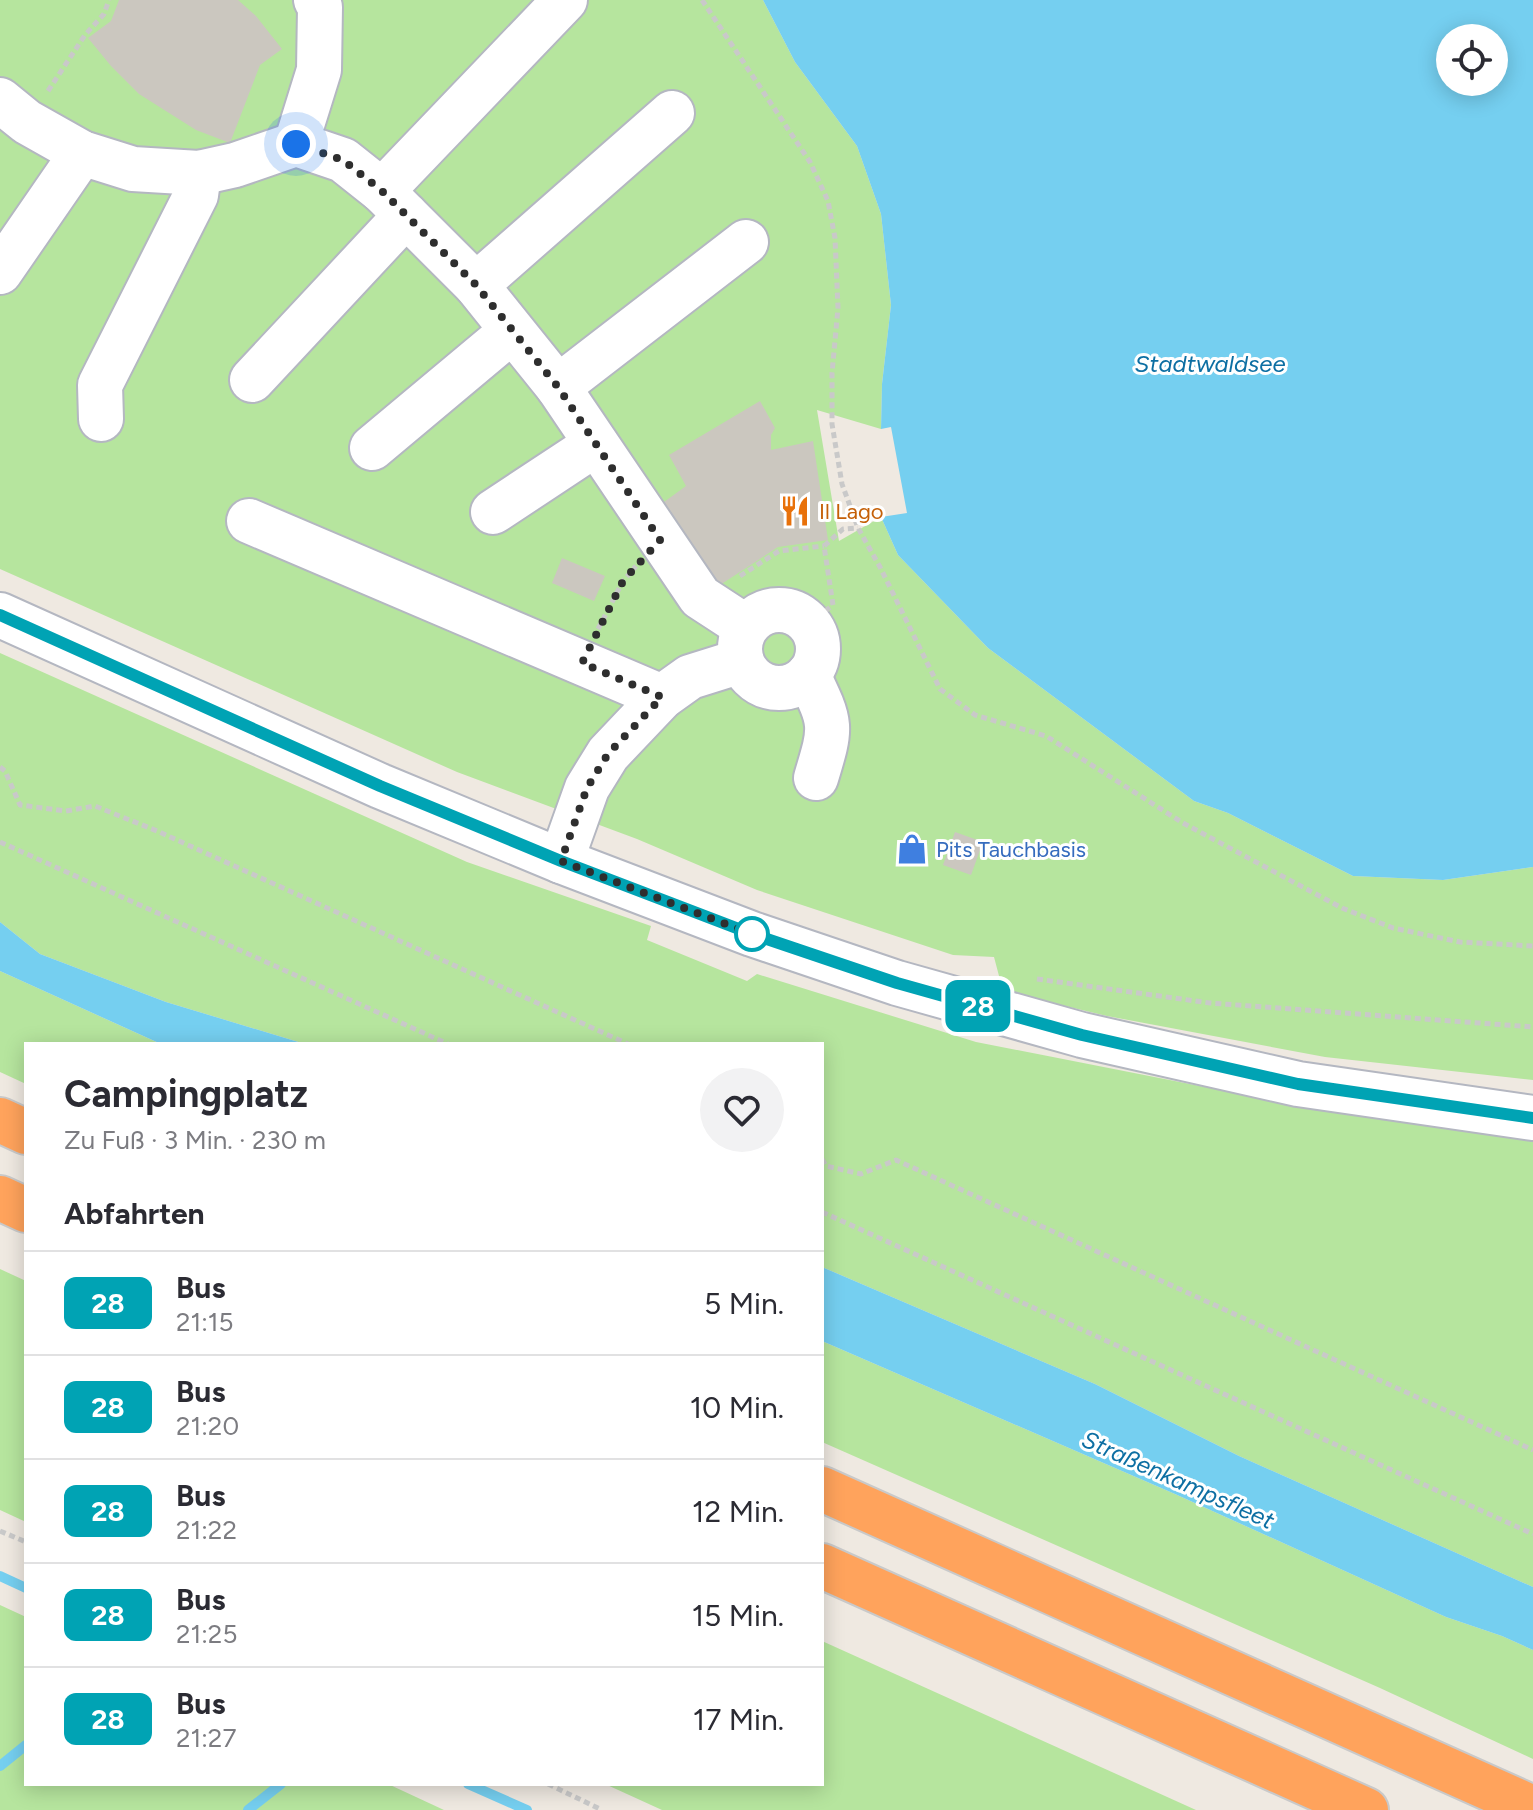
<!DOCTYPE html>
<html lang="de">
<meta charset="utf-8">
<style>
:root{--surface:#fff;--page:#f2f2f3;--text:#2b2b33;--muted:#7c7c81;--line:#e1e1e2}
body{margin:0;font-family:Figtree,sans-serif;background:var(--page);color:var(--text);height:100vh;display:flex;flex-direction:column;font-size:30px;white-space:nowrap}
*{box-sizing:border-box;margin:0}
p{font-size:26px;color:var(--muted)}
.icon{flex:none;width:44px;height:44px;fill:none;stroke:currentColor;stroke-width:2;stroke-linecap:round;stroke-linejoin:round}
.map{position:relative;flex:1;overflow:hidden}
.side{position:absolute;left:24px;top:1042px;width:800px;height:744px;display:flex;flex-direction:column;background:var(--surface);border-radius:0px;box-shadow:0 4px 20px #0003}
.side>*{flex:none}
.badge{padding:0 16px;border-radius:12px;font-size:28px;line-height:52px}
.controls{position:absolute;left:1436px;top:24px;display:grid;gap:16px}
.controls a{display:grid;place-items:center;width:72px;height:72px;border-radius:50%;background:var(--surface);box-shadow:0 4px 20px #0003;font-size:40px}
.you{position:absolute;width:40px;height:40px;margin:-20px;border:6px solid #fff;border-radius:50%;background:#1a73e8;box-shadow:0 0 0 12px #1a73e833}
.map>.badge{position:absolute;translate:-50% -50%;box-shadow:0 0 0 4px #fff}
h2{padding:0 40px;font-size:30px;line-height:72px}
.round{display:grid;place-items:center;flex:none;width:84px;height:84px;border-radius:42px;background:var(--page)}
.head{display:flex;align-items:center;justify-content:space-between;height:136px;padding:0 40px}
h1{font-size:38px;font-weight:700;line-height:60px}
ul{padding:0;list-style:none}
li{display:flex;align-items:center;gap:24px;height:104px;padding:0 40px;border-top:2px solid var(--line)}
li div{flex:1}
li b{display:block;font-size:30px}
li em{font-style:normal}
li .badge{min-width:88px;font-weight:700;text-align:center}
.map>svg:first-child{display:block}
.green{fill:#b6e59e}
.water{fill:#75cff0;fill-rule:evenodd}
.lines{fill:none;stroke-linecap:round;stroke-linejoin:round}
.stream{stroke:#75cff0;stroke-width:10}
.building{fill:#cbc7bf}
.minor-casing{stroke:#b4b7c1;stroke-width:48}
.highway-casing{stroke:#c9c9c9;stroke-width:48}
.path{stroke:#c9c9c9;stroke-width:5;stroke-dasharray:6 4;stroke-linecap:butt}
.minor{stroke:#fff;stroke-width:44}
.highway{stroke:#ffa35c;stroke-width:44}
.line-casing{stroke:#fff;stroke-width:18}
.line{stroke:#00a3b4;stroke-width:12}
.walk{stroke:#2e2e2e;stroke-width:8;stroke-dasharray:0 14.4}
.stop-dot{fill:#fff;stroke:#00a3b4;stroke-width:4}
.labels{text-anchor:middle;stroke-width:6;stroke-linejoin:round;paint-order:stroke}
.food-label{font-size:22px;fill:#c56008;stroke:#fff;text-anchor:start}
.shop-label{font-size:22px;fill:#366cbe;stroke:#fff;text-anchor:start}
.water-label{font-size:24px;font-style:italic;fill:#0d6fa3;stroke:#fff}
</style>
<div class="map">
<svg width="1533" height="1810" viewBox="0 0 1533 1810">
<rect width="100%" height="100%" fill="#efe9e1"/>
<g class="green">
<path d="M 0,0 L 763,0 L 795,62 L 857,146 L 881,214 L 891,305 L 882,384 L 881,429 L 817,410 L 839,541 L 881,517 L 898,555 L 988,648 L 1194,801 L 1228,813 L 1353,876 L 1443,880 L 1533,867 L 1533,1080 L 1325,1057 L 1107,1016 L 1003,991 L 994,957 L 953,955 L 757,890 L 637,839 L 457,772 L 0,569 Z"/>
<path d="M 0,653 L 467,862 L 651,926 L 647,940 L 747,981 L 757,974 L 976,1042 L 1261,1098 L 1533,1134 L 1533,1587 L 1239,1456 L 1095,1384 L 822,1267 L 822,1044 L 305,1044 L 166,1002 L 40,954 L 0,922 Z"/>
<path d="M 0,971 L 161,1044 L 26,1044 L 26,1084 L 0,1072 Z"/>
<path d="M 0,1269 L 26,1281 L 26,1522 L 0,1510 Z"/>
<path d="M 822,1341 L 1175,1494 L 1446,1617 L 1502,1636 L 1533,1650 L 1533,1759 L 1380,1688 L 822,1442 Z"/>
<path d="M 0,1605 L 26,1617 L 26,1784 L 388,1784 L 444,1810 L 0,1810 Z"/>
<path d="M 822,1641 L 1196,1810 L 662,1810 L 605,1784 L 822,1784 Z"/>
</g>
<g class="water">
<path d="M 763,0 L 1533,0 L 1533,867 L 1443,880 L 1353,876 L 1228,813 L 1194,801 L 988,648 L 898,555 L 881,517 L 907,513 L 891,427 L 881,429 L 882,384 L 891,305 L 881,214 L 857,146 L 795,62 ZM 1450,38 L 1494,38 L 1494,82 L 1450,82 Z"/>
<path d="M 0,922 L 40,954 L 166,1002 L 305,1044 L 161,1044 L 0,971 Z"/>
<path d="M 822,1267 L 1095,1384 L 1239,1456 L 1533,1587 L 1533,1650 L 1502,1636 L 1446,1617 L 1175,1494 L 822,1341 Z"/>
</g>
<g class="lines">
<g class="stream">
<path d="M 0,1576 L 26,1588"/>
<path d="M 0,1766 L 26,1745"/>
<path d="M 468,1784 L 527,1810"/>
<path d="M 248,1810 L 281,1784"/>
</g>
</g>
<g class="building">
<path d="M 119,0 L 238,0 L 256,16 L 282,49 L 260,65 L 230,143 L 196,130 L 139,94 L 111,66 L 88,38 L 111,21 Z"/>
<path d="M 760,401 L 775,428 L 771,435 L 771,450 L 813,441 L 828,540 L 778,547 L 720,585 L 664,502 L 686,486 L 669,455 Z"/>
<path d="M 562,558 L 605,576 L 594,601 L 552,583 Z"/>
<path d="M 955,832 L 983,842 L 971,875 L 943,865 Z"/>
<path d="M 899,840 L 928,849 L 925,859 L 896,850 Z"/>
</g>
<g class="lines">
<g class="minor-casing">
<g id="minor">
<path d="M 0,100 L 27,122 L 82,153 L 133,169 L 199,173 L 235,165 L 296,144 L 343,160 L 382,191 L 476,285 L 558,387 L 700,597 L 746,627"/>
<path d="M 296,144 L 319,70 L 320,7 L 316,0"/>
<path d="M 382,191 L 565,0"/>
<path d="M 0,272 L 82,153"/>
<path d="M 476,285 L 672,113"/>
<path d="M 252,380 L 406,215"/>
<path d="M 558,387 L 746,242"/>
<path d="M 101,419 L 100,385 L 196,195 L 199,173"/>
<path d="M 372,448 L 512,331"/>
<path d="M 493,512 L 596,444"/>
<path d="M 249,521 L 662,697"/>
<circle cx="779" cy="649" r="39"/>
<path d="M 0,615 L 380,786 L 561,861 L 752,934 L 897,983 L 1082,1035 L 1298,1084 L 1533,1118"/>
<path d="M 808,675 C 832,725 832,725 816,778"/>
<path d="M 561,861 L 587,788 L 608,754 L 662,697 L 690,677 L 741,661"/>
</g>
</g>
<g class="highway-casing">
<g id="highway">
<path d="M 0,1120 L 26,1132"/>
<path d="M 0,1198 L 26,1210"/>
<path d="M 822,1489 L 1533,1808"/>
<path d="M 822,1566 L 1366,1810"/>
</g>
</g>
<g class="path">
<path d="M 702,0 L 810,162 L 828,201 L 835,238 L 838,308 L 832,373 L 832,424 L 842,484 L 858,528 L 880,567 L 940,689 L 975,715 L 1046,736 L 1183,823 L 1342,908 L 1393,928 L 1460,942 L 1533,946"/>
<path d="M 48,91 L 85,35 L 104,14 L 109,0"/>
<path d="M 740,576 L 779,551 L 824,546"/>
<path d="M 809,623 L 833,605 L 824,546 L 843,529 L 858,528"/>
<path d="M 598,629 L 623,581 L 636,566"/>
<path d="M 0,767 L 5,771 L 20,805 L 66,811 L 95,806 L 157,831 L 628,1044"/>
<path d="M 0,842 L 448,1044"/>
<path d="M 1037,979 L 1210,1003 L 1533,1027"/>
<path d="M 822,1159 L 826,1166 L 861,1174 L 896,1160 L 1533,1450"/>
<path d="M 822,1212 L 1533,1534"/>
<path d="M 0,1531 L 26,1542"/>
<path d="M 548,1784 L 602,1810"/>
</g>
<use href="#minor" class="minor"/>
<use href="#highway" class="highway"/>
</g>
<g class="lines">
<g class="line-casing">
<path id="line" d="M 0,615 L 380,786 L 561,861 L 752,934 L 897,983 L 1082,1035 L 1298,1084 L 1533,1118"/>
</g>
<use href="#line" class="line"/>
<path class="walk" d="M 296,144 L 343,160 L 382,191 L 476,285 L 558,387 L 660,540 L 623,581 L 582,663 L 662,697 L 608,754 L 587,788 L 561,861 L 752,934"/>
</g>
<defs>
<g id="restaurant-bare" transform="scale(2.4)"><path d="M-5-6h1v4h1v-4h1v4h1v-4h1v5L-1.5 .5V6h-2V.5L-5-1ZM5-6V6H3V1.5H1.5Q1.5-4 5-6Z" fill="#e8710a" stroke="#fff" stroke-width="2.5" paint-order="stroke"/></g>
<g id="shop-bare" transform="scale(2.4)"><path d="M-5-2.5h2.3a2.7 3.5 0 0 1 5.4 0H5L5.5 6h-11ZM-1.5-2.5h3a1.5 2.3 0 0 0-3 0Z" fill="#3f7fe0" stroke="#fff" stroke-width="2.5" paint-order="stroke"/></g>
</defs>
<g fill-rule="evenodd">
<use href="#restaurant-bare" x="795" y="511"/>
<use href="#shop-bare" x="912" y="849"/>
</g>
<circle class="stop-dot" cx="752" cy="934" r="16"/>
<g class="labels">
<g class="food-label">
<text x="819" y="519">Il Lago</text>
</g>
<g class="shop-label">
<text x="936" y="857">Pits Tauchbasis</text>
</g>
<g class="water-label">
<text x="1210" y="372">Stadtwaldsee</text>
<text transform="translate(1178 1480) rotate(24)" y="8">Straßenkampsfleet</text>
</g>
</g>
</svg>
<div class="controls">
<a><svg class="icon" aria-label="locate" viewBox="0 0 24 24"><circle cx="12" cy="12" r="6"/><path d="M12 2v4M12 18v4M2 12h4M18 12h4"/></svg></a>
</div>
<div class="you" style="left:296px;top:144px"></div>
<b class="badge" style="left:978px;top:1006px;background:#00a3b4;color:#fff">28</b>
<section class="side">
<div class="head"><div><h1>Campingplatz</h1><p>Zu Fuß · 3 Min. · 230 m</p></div><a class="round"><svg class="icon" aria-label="heart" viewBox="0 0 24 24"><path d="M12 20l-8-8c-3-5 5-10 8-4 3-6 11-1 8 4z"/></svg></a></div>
<h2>Abfahrten</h2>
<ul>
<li><span class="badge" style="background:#00a3b4;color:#fff">28</span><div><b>Bus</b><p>21:15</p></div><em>5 Min.</em></li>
<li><span class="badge" style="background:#00a3b4;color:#fff">28</span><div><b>Bus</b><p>21:20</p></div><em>10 Min.</em></li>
<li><span class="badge" style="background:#00a3b4;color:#fff">28</span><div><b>Bus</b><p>21:22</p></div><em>12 Min.</em></li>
<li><span class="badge" style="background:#00a3b4;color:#fff">28</span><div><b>Bus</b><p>21:25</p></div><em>15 Min.</em></li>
<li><span class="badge" style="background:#00a3b4;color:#fff">28</span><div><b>Bus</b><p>21:27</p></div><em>17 Min.</em></li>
</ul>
</section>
</div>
